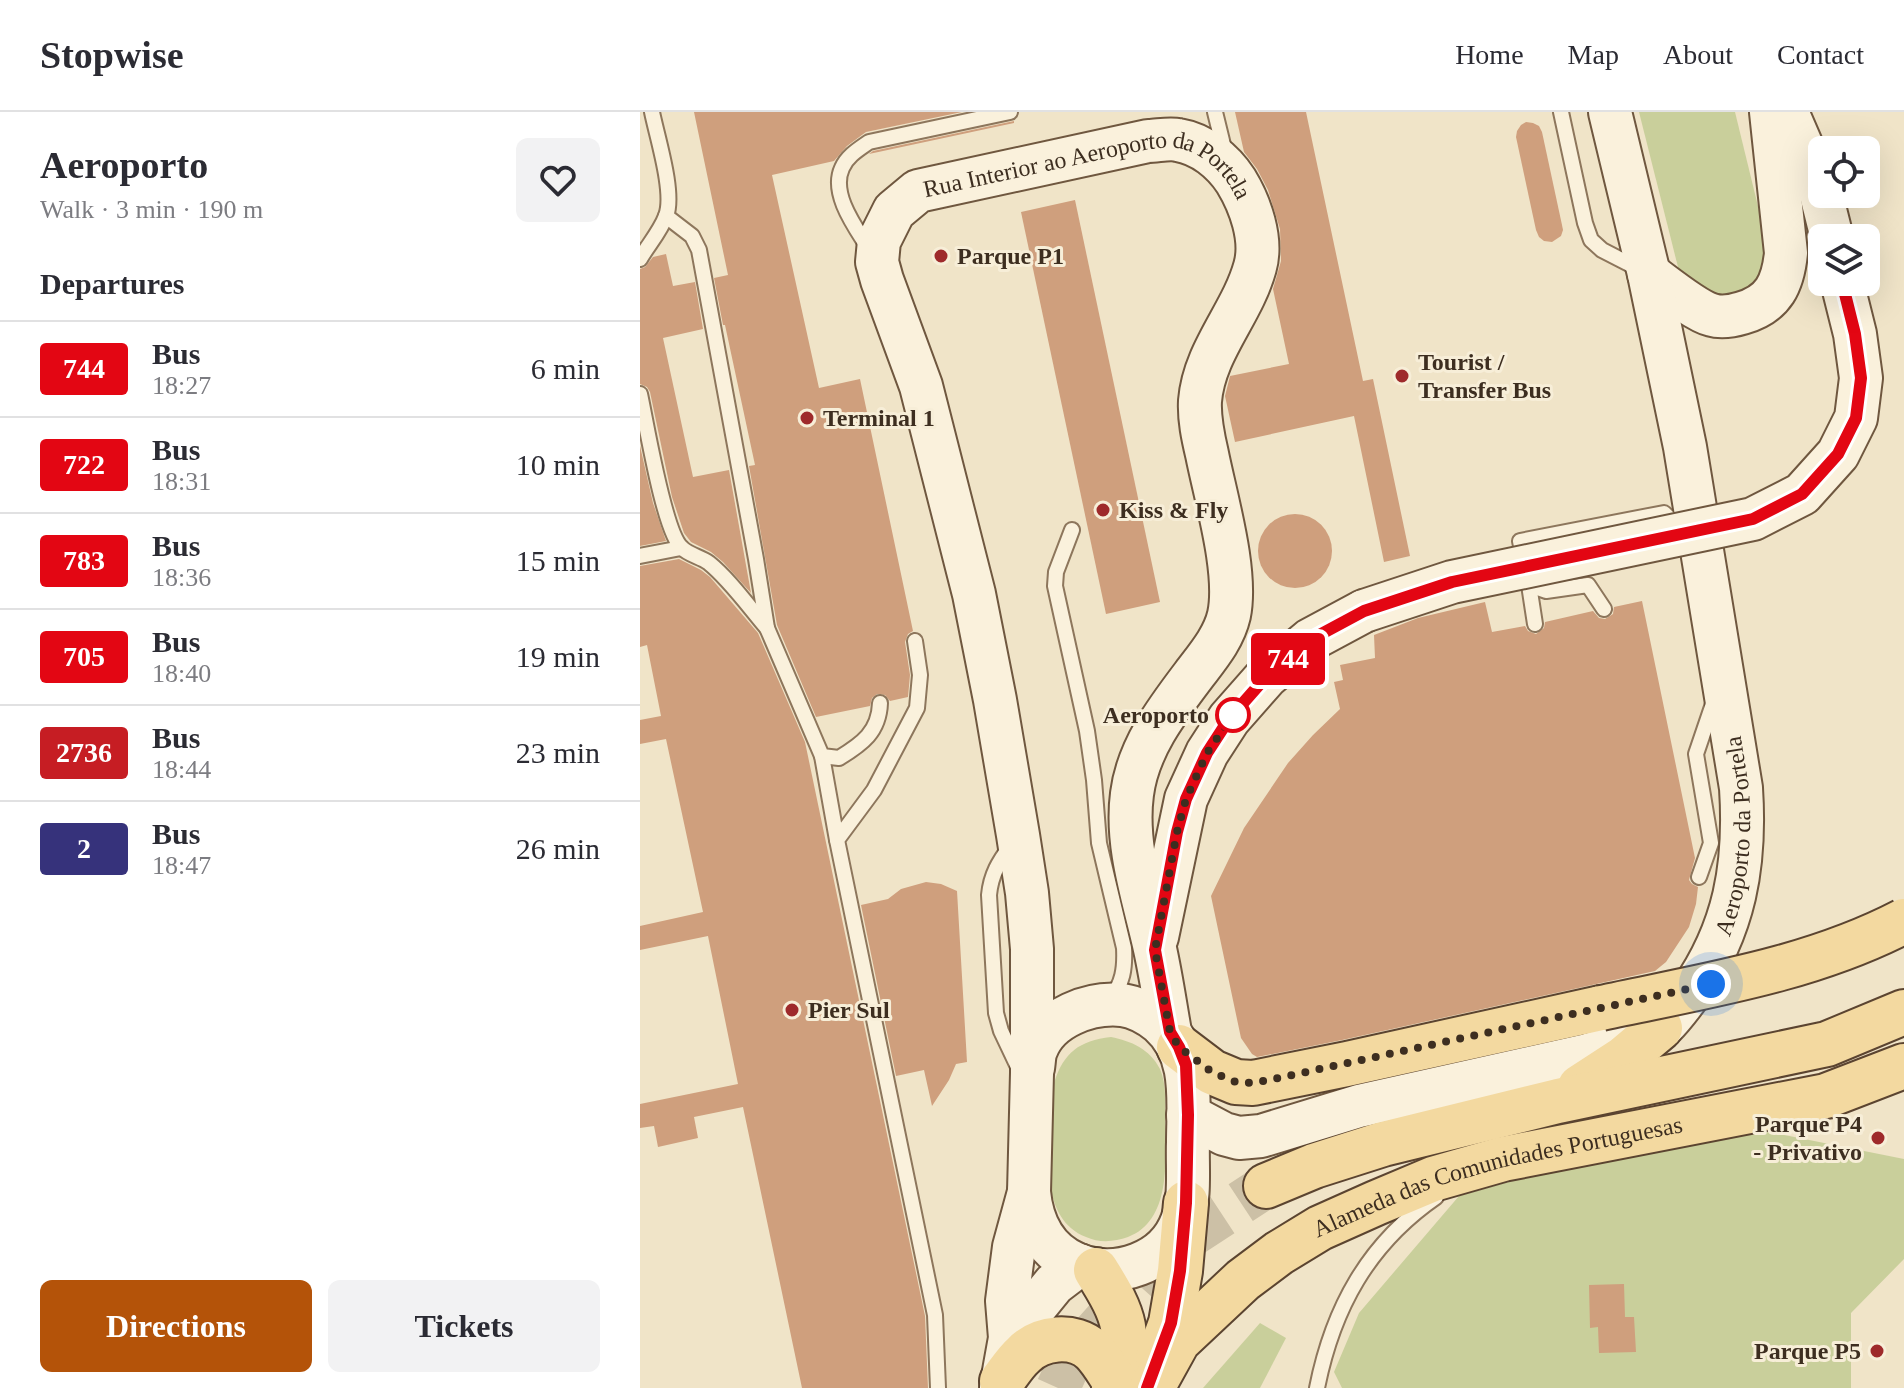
<!DOCTYPE html>
<meta charset="utf-8">
<style>
:root{--surface:#fff;--page:#f2f2f3;--text:#2b2b33;--muted:#7c7c81;--line:#e1e1e2;--accent:#b45309}
body{margin:0;font-family:"Times New Roman",serif;background:var(--page);color:var(--text);height:100vh;display:flex;flex-direction:column;font-size:30px;white-space:nowrap}
*{box-sizing:border-box;margin:0}
p{font-size:26px;color:var(--muted)}
.icon{flex:none;width:44px;height:44px;fill:none;stroke:currentColor;stroke-width:2;stroke-linecap:round;stroke-linejoin:round}
.map{position:relative;flex:1;overflow:hidden}
.details{display:flex;flex-direction:column;background:var(--surface);width:640px}
.details>*{flex:none}
.badge{padding:0 16px;border-radius:6px;font-size:28px;line-height:52px}
.buttons{position:absolute;left:1168px;top:24px;display:grid;gap:16px}
.buttons a{display:grid;place-items:center;width:72px;height:72px;border-radius:12px;background:var(--surface);box-shadow:0 8px 32px #0002;font-size:40px}
.you{position:absolute;width:40px;height:40px;margin:-20px;border:6px solid #fff;border-radius:50%;background:#1a73e8;box-shadow:0 0 0 12px #1a73e833}
.map>.badge{position:absolute;translate:-50% -50%;box-shadow:0 0 0 4px #fff}
h2{padding:0 40px;font-size:30px;line-height:72px}
.round{display:grid;place-items:center;flex:none;width:84px;height:84px;border-radius:12px;background:var(--page)}
.headline{display:flex;align-items:center;justify-content:space-between;height:136px;padding:0 40px}
h1{font-size:38px;font-weight:700;line-height:60px}
.button{display:flex;gap:16px;margin-top:auto;padding:16px 40px}
.button a{flex:1;height:92px;border-radius:12px;background:var(--accent);color:#fff;font-size:32px;font-weight:700;line-height:92px;text-align:center}
.button a+a{background:var(--page);color:var(--text)}
ul{padding:0;list-style:none}
li{display:flex;align-items:center;gap:24px;height:96px;padding:0 40px;border-top:2px solid var(--line)}
li div{flex:1}
li b{display:block;font-size:30px}
li em{font-style:normal}
li .badge{min-width:88px;font-weight:700;text-align:center}
header{display:flex;align-items:center;gap:48px;box-sizing:border-box;height:112px;padding:0 40px;background:var(--surface);border-bottom:2px solid var(--line)}
header strong{font-size:38px}
nav{display:flex;gap:44px;margin-inline-start:auto;font-size:28px}
main{display:flex;flex:1;min-height:0}
.map>svg:first-child{display:block}
.green{fill:#c9cf9b}
.building{fill:#cf9f7d}
.lines{fill:none;stroke-linecap:round;stroke-linejoin:round}
.primary-tunnel{stroke:#ccc0a6;stroke-width:44;stroke-dasharray:44 22;stroke-linecap:butt}
.lane-casing{stroke:#8d765c;stroke-width:18}
.secondary-casing{stroke:#6f573f;stroke-width:46}
.primary-casing{stroke:#5b4430;stroke-width:48}
.lane{stroke:#faf1dc;stroke-width:14}
.secondary{stroke:#faf1dc;stroke-width:42}
.primary{stroke:#f3d9a0;stroke-width:44}
.secondary-bridge-casing{stroke:#6f573f;stroke-width:46;stroke-linecap:butt}
.primary-bridge-casing{stroke:#5b4430;stroke-width:48;stroke-linecap:butt}
.secondary-bridge{stroke:#faf1dc;stroke-width:42}
.primary-bridge{stroke:#f3d9a0;stroke-width:44}
.line-casing{stroke:#fff;stroke-width:18}
.line{stroke:#e30613;stroke-width:12}
.walk{stroke:#3d2e20;stroke-width:8;stroke-dasharray:0 14.4}
.poi-dot{fill:#9e2a2b;stroke:#f7eed8;stroke-width:3}
.stop-dot{fill:#fff;stroke:#e30613;stroke-width:4}
.labels{text-anchor:middle;stroke-width:6;stroke-linejoin:round;paint-order:stroke}
.street-label{font-size:24px;fill:#3d2e20;stroke:#f7eed8}
.poi-label{font-size:24px;font-weight:bold;fill:#3d2e20;stroke:#f7eed8;text-anchor:start}
.stop-label{font-size:24px;font-weight:bold;fill:#3d2e20;stroke:#f7eed8;text-anchor:end}
</style>
<header>
<strong>Stopwise</strong>
<nav><a>Home</a><a>Map</a><a>About</a><a>Contact</a></nav>
</header>
<main>
<section class="details">
<div class="headline"><div><h1>Aeroporto</h1><p>Walk · 3 min · 190 m</p></div><a class="round"><svg class="icon" aria-label="heart" viewBox="0 0 24 24"><path d="M12 20l-8-8c-3-5 5-10 8-4 3-6 11-1 8 4z"/></svg></a></div>
<h2>Departures</h2>
<ul>
<li><span class="badge" style="background:#e30613;color:#fff">744</span><div><b>Bus</b><p>18:27</p></div><em>6 min</em></li>
<li><span class="badge" style="background:#e30613;color:#fff">722</span><div><b>Bus</b><p>18:31</p></div><em>10 min</em></li>
<li><span class="badge" style="background:#e30613;color:#fff">783</span><div><b>Bus</b><p>18:36</p></div><em>15 min</em></li>
<li><span class="badge" style="background:#e30613;color:#fff">705</span><div><b>Bus</b><p>18:40</p></div><em>19 min</em></li>
<li><span class="badge" style="background:#c61d23;color:#fff">2736</span><div><b>Bus</b><p>18:44</p></div><em>23 min</em></li>
<li><span class="badge" style="background:#36327b;color:#fff">2</span><div><b>Bus</b><p>18:47</p></div><em>26 min</em></li>
</ul>
<div class="button"><a>Directions</a><a>Tickets</a></div>
</section>
<div class="map">
<svg width="1264" height="1276" viewBox="0 0 1264 1276">
<rect width="100%" height="100%" fill="#f0e4c8"/>
<g class="green">
<path d="M 999,0 L 1095,0 L 1125,123 L 1123,161 L 1114,174 L 1100,184 L 1072,189 L 1041,167 Z"/>
<path d="M 471,925 C 491,929 510,937 520,957 C 527,973 525,994 525,1011 C 526,1049 531,1109 488,1125 C 474,1130 459,1131 446,1125 C 423,1116 414,1096 410,1073 L 414,971 C 424,940 439,929 471,925 Z"/>
<path d="M 1109,1016 L 1264,1047 L 1264,1147 L 1211,1201 L 1211,1276 L 702,1276 L 694,1260 L 719,1201 L 819,1084 L 988,1036 Z"/>
<path d="M 620,1211 L 646,1226 L 620,1276 L 563,1276 Z"/>
</g>
<g class="building">
<path d="M 54,0 L 322,0 L 226,20 L 207,34 L 194,49 L 132,63 L 179,276 L 220,267 L 273,519 L 268,522 L 265,530 L 270,563 L 268,585 L 250,589 L 245,583 L 237,582 L 232,586 L 230,594 L 176,605 L 137,513 L 109,354 L 115,353 L 85,213 L 83,213 L 74,166 L 88,163 Z"/>
<path d="M 595,0 L 666,0 L 723,269 L 733,267 L 770,444 L 744,450 L 714,304 L 595,330 L 585,284 L 590,264 L 649,252 L 633,177 L 641,149 L 640,117 L 628,78 L 617,57 L 604,40 Z"/>
<path d="M 374,9 L 374,11 L 229,42 L 233,39 Z"/>
<path d="M 886,10 L 893,11 L 899,14 L 902,20 L 922,113 L 923,118 L 921,124 L 912,130 L 904,129 L 899,125 L 896,118 L 876,25 L 877,19 L 881,13 Z"/>
<path d="M 435,88 L 520,490 L 466,502 L 381,100 Z"/>
<path d="M 26,142 L 33,174 L 55,170 L 63,217 L 23,226 L 53,365 L 89,358 L 111,481 L 83,450 L 71,440 L 51,430 L 44,421 L 32,385 L 10,280 L 7,275 L 0,272 L 0,157 L 5,155 L 13,145 Z"/>
<path d="M 0,334 L 13,391 L 26,429 L 0,434 Z"/>
<circle cx="655" cy="439" r="37"/>
<path d="M 39,447 L 61,458 L 70,465 L 118,521 L 165,630 L 285,1204 L 288,1276 L 162,1276 L 103,995 L 54,1005 L 58,1026 L 18,1035 L 14,1014 L 0,1016 L 0,992 L 98,972 L 68,824 L 0,838 L 0,814 L 63,800 L 26,627 L 0,632 L 0,608 L 21,604 L 7,533 L 0,535 L 0,454 Z"/>
<path d="M 1002,489 L 1055,746 L 1049,768 L 1052,772 L 1058,775 L 1056,792 L 1049,815 L 1026,850 L 1015,859 L 702,928 L 617,945 L 612,942 L 601,926 L 571,784 L 604,716 L 648,651 L 673,623 L 700,597 L 694,570 L 703,568 L 700,553 L 735,546 L 734,523 L 778,506 L 845,490 L 852,520 L 885,514 L 888,519 L 896,522 L 904,516 L 905,510 L 953,499 L 959,506 L 965,507 L 973,502 L 974,495 Z"/>
<path d="M 286,770 L 301,772 L 317,779 L 327,950 L 316,952 L 309,968 L 292,994 L 284,958 L 256,964 L 221,793 L 248,787 L 261,777 Z"/>
<path d="M 984,1172 L 985,1205 L 994,1205 L 996,1240 L 959,1241 L 958,1215 L 950,1216 L 949,1173 Z"/>
</g>
<g class="lines">
<path class="primary-tunnel" d="M 418,1276 L 431,1247 L 502,1167 L 541,1130 L 626,1074"/>
<g class="lane-casing">
<g id="lane">
<path d="M 575,0 L 585,41"/>
<path d="M 921,0 L 945,111 L 951,128 L 962,138 L 999,157"/>
<path d="M 26,104 L 52,124 L 59,138 L 116,447 L 127,516 L 182,644 L 199,646 C 222,632 239,620 240,591"/>
<path d="M 229,137 C 216,116 190,82 202,56 C 207,44 219,37 229,30 L 370,0"/>
<path d="M 0,147 C 8,133 20,120 26,104 C 35,81 17,25 12,0"/>
<path d="M 0,282 C 6,309 24,421 42,436 C 49,443 61,445 69,451 C 90,468 109,495 127,516"/>
<path d="M 432,418 L 416,460 L 415,474 L 447,619 L 454,668 L 459,731 L 484,836 C 485,856 483,872 470,887"/>
<path d="M 0,444 L 41,436"/>
<path d="M 889,473 L 895,512"/>
<path d="M 964,497 L 948,473 L 906,479 L 889,473 L 880,429 L 1024,401 L 1038,415"/>
<path d="M 275,529 L 280,563 L 277,596 L 234,678 L 197,728 L 295,1203 L 298,1276"/>
<path d="M 182,644 L 197,728"/>
<path d="M 371,733 C 359,750 351,762 349,783 L 356,901 L 361,919 L 379,957"/>
<path d="M 1059,765 L 1071,731 L 1056,642 L 1074,589"/>
<path d="M 677,1276 C 693,1196 728,1132 796,1085"/>
</g>
</g>
<g class="secondary-casing">
<g id="secondary">
<path d="M 1147,0 L 1179,74 L 1192,126"/>
<path d="M 1009,162 C 1024,173 1056,199 1072,203 C 1082,206 1092,204 1102,201 C 1134,192 1143,171 1146,141 L 1131,0"/>
<path d="M 517,825 L 546,687 L 567,641 L 589,607 L 626,565 L 670,528 L 724,499"/>
<path id="s1" d="M 548,1003 L 584,1022 L 599,1026 L 621,1024 L 719,994 L 948,943 C 965,937 1011,924 1023,914 C 1033,904 1042,892 1050,881 C 1095,817 1106,753 1101,676 L 1045,335 L 1009,162 L 970,0"/>
<path d="M 389,1080 C 392,1111 405,1139 436,1152 C 476,1168 527,1151 542,1109 C 551,1085 547,1055 548,1030 C 548,988 555,942 520,911 C 509,902 496,895 482,893 C 450,890 408,905 396,938 C 394,943 394,950 393,956"/>
<path d="M 370,1226 L 414,1172 L 439,1153"/>
<path id="s2" d="M 361,1276 L 370,1226 L 367,1189 L 374,1135 L 389,1080 L 392,961 L 392,837 L 387,781 L 378,723 L 355,588 L 334,482 L 281,274 L 242,168 L 237,150 L 239,129 L 254,99 L 278,79 L 508,29 C 517,29 529,26 538,28 C 562,32 583,49 596,69 C 610,92 623,127 615,155 C 602,202 564,239 560,289 C 559,307 563,325 567,342 C 576,387 598,460 589,503 C 584,525 569,543 556,560 C 528,597 498,635 492,682 C 485,734 504,787 515,837 C 521,864 525,892 530,920"/>
</g>
</g>
<g class="primary-casing">
<g id="primary">
<path d="M 539,935 L 572,960 L 596,970 L 613,971 L 707,952 L 961,896"/>
<path d="M 940,975 L 983,947 L 1020,916"/>
<path d="M 626,1074 L 674,1054 L 743,1032 L 918,989 L 1187,932 L 1264,900"/>
<path d="M 456,1158 C 485,1204 493,1223 474,1276"/>
<path d="M 518,1247 L 531,1211 L 540,1159 L 546,1091"/>
<path d="M 362,1269 C 369,1260 375,1250 383,1243 C 400,1225 434,1221 453,1239 C 462,1248 469,1261 476,1271"/>
<path id="s3" d="M 512,1276 L 538,1229 L 603,1168 L 639,1141 L 680,1116 L 736,1091 L 793,1067 L 863,1047 L 1186,984 L 1264,954"/>
</g>
</g>
<use href="#lane" class="lane"/>
<use href="#secondary" class="secondary"/>
<use href="#primary" class="primary"/>
<g class="secondary-bridge-casing">
<path id="secondary-bridge" d="M 724,499 L 812,470 L 1113,407 L 1162,382 L 1198,342 L 1216,306 L 1221,266 L 1215,222 L 1202,170"/>
</g>
<g class="primary-bridge-casing">
<path id="primary-bridge" d="M 961,896 C 1063,874 1170,858 1264,809"/>
</g>
<use href="#secondary-bridge" class="secondary-bridge"/>
<use href="#primary-bridge" class="primary-bridge"/>
</g>
<g class="lines">
<g class="line-casing">
<path id="line" d="M 507,1276 L 531,1211 L 540,1159 L 546,1091 L 548,1003 L 546,953 L 539,935 L 530,920 L 515,838 L 537,720 L 546,687 L 567,641 L 589,607 L 626,565 L 670,528 L 724,499 L 812,470 L 1113,407 L 1162,382 L 1198,342 L 1216,306 L 1221,266 L 1215,222 L 1202,170"/>
</g>
<use href="#line" class="line"/>
<path class="walk" d="M 593,603 L 567,641 L 546,687 L 537,720 L 515,838 L 530,920 L 539,935 L 572,960 L 596,970 L 613,971 L 634,967 L 1071,872"/>
</g>
<g class="poi-dot">
<circle cx="301" cy="144" r="8"/>
<circle cx="762" cy="264" r="8"/>
<circle cx="167" cy="306" r="8"/>
<circle cx="463" cy="398" r="8"/>
<circle cx="152" cy="898" r="8"/>
<circle cx="1238" cy="1026" r="8"/>
<circle cx="1237" cy="1239" r="8"/>
</g>
<circle class="stop-dot" cx="593" cy="603" r="16"/>
<g class="labels">
<g class="street-label">
<text dy="8" stroke="none"><textPath href="#s2" startOffset="1416">Rua Interior ao Aeroporto da Portela</textPath></text>
<text dy="8" stroke="none"><textPath href="#s1" startOffset="706">Aeroporto da Portela</textPath></text>
<text dy="8" stroke="none"><textPath href="#s3" startOffset="422">Alameda das Comunidades Portuguesas</textPath></text>
</g>
<g class="poi-label">
<text x="317" y="152">Parque P1</text>
<text x="778" y="258">Tourist /<tspan x="778" dy="28">Transfer Bus</tspan></text>
<text x="183" y="314">Terminal 1</text>
<text x="479" y="406">Kiss &amp; Fly</text>
<text x="168" y="906">Pier Sul</text>
<text x="1222" y="1020" text-anchor="end">Parque P4<tspan x="1222" dy="28">- Privativo</tspan></text>
<text x="1221" y="1247" text-anchor="end">Parque P5</text>
</g>
<g class="stop-label">
<text x="569" y="611">Aeroporto</text>
</g>
</g>
</svg>
<div class="buttons">
<a><svg class="icon" aria-label="locate" viewBox="0 0 24 24"><circle cx="12" cy="12" r="6"/><path d="M12 2v4M12 18v4M2 12h4M18 12h4"/></svg></a>
<a><svg class="icon" aria-label="layers" viewBox="0 0 24 24"><path d="M12 4l9 5-9 5-9-5zM3 14l9 5 9-5"/></svg></a>
</div>
<div class="you" style="left:1071px;top:872px"></div>
<b class="badge" style="left:648px;top:547px;background:#e30613;color:#fff">744</b>
</div>
</main>
